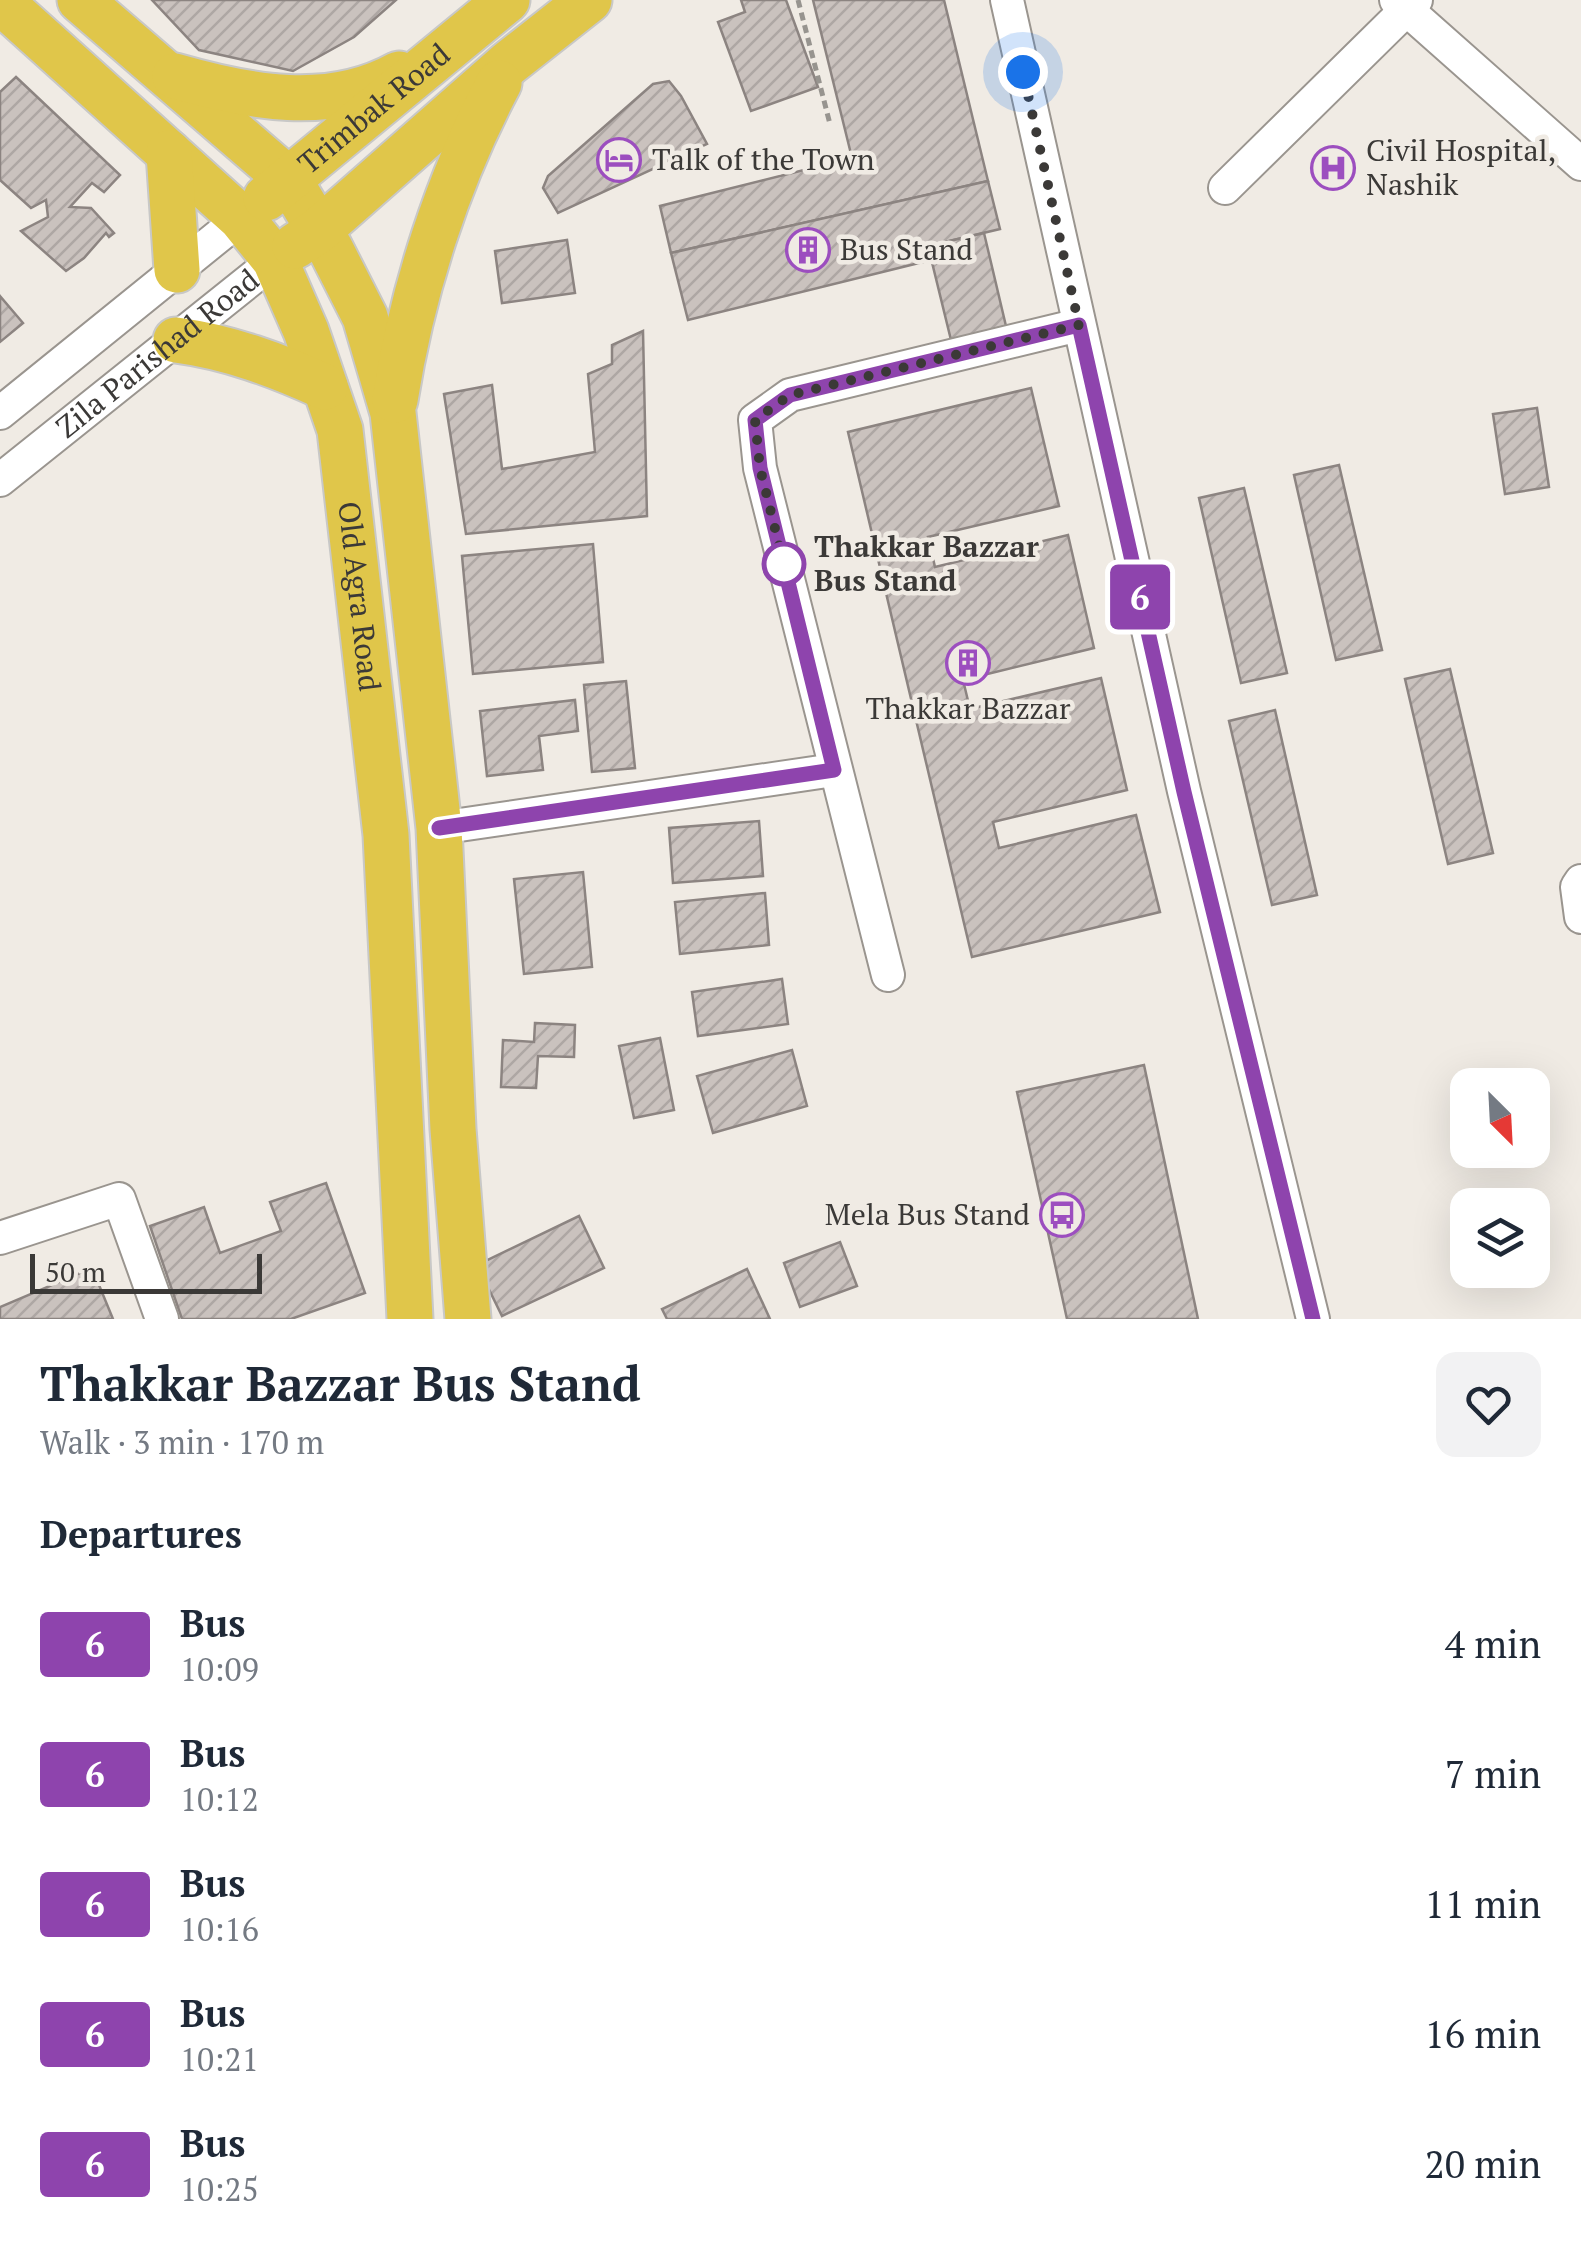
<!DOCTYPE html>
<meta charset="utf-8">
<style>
:root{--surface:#fff;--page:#f2f2f3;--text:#1f2937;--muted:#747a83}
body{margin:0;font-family:"PT Serif",serif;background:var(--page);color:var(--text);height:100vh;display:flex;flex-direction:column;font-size:38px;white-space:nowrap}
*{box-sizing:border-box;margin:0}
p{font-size:32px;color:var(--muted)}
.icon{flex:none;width:55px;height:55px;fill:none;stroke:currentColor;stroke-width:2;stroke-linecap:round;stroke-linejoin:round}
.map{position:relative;height:1319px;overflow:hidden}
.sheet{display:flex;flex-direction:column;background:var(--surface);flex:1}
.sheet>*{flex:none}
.badge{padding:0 20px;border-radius:8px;font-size:35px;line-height:65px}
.needle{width:65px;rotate:156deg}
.controls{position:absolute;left:1450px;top:1068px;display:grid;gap:20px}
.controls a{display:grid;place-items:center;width:100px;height:100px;border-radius:20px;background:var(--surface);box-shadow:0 10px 40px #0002;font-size:50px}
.scale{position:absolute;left:30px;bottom:25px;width:232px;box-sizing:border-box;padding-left:10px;border:5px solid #3b3937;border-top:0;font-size:28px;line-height:35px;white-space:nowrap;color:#3b3937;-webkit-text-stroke:8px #f0ebe4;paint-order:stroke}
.you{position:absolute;width:50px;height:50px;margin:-25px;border:8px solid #fff;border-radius:50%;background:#1a73e8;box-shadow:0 0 0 15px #1a73e833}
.map>.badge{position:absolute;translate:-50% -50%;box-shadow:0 0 0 5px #fff}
h2{padding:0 40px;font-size:38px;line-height:90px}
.round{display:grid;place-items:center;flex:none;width:105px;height:105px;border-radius:20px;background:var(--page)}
.head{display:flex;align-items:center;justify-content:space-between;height:170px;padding:0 40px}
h1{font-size:48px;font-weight:600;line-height:75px}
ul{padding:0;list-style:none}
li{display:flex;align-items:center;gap:30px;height:130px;padding:0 40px}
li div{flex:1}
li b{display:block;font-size:38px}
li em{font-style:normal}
li .badge{min-width:110px;font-weight:700;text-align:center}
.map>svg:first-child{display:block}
.building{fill:url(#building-hatch);stroke:#8c8481;stroke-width:2.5}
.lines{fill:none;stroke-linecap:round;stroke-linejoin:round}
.minor-casing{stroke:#9a958f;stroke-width:36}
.highway-casing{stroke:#c8c8c7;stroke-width:49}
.path{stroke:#97948f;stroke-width:5;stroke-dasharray:8 5;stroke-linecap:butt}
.minor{stroke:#fff;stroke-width:32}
.highway{stroke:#e0c64a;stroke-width:45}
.line-casing{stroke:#fff;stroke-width:22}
.line{stroke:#8e44ad;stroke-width:15}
.walk{stroke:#3b3937;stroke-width:10;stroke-dasharray:0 18}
.stop-dot{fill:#fff;stroke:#8e44ad;stroke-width:5}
.labels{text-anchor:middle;stroke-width:9;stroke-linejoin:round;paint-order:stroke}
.street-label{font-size:30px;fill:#3b3937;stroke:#f0ebe4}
.poi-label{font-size:30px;fill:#3b3937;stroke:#f0ebe4;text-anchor:start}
.stop-label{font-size:30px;font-weight:bold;fill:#3b3937;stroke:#f0ebe4;text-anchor:start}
</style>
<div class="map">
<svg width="1581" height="1319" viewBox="0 0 1581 1319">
<defs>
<pattern id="building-hatch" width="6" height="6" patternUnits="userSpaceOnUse" patternTransform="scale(2.5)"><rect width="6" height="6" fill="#cac2be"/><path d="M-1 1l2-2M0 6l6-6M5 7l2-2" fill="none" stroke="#aea7a4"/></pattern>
</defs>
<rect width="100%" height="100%" fill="#f0ebe4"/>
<g class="building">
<path d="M 152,0 L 396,0 L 354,37 L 293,71 L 199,50 Z"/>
<path d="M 741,0 L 786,0 L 818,87 L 751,111 L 718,22 L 745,12 Z"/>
<path d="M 813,0 L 944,0 L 988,181 L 671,253 L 660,206 L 852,158 Z"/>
<path d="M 16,77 L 120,175 L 104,192 L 92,183 L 70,207 L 91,208 L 114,233 L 109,237 L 106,233 L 84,258 L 66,271 L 21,231 L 48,217 L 46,200 L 31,208 L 0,180 L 0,92 Z"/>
<path d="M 669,81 L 681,96 L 707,144 L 558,213 L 543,188 L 548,176 L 653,84 Z"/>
<path d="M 988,181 L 1000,229 L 928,246 L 931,260 L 688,320 L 671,253 Z"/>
<path d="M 984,233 L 1006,326 L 951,340 L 928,246 Z"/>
<path d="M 567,240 L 575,293 L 502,303 L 495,251 Z"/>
<path d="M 0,296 L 23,323 L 0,342 Z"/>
<path d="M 643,331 L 647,516 L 466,534 L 444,394 L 492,385 L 502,469 L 595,452 L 588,374 L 612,364 L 612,345 Z"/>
<path d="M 1031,388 L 1059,506 L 928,537 L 935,567 L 1068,535 L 1094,648 L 963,680 L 970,709 L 1101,678 L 1127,790 L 993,822 L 999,848 L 1136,815 L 1160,912 L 972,957 L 848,432 Z"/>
<path d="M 1537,408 L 1549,487 L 1505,494 L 1493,414 Z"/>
<path d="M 1339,465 L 1382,650 L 1336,660 L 1294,475 Z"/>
<path d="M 1244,488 L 1287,673 L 1241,683 L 1199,498 Z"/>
<path d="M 593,544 L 603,662 L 473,674 L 462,556 Z"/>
<path d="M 1450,669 L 1493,853 L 1448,864 L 1405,679 Z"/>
<path d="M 626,681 L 635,768 L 592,772 L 584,685 Z"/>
<path d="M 575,700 L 578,731 L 539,736 L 543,770 L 487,776 L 480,711 Z"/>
<path d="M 1275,710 L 1317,895 L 1272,905 L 1229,721 Z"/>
<path d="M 759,821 L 763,876 L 673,883 L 669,828 Z"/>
<path d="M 583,872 L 592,967 L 524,974 L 514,879 Z"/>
<path d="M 765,893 L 769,945 L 680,954 L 675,902 Z"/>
<path d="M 782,979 L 788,1024 L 698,1036 L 692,992 Z"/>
<path d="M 535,1023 L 575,1025 L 574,1057 L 538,1056 L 536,1088 L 501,1087 L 503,1040 L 534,1042 Z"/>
<path d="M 660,1038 L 674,1110 L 634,1118 L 619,1046 Z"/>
<path d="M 792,1050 L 807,1106 L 713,1133 L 697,1076 Z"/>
<path d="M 1144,1065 L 1198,1319 L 1067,1319 L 1017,1092 Z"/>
<path d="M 326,1183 L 365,1293 L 291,1319 L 182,1319 L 150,1226 L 204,1207 L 220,1253 L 281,1231 L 270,1202 Z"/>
<path d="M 579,1216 L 604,1268 L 502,1316 L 477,1265 Z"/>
<path d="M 840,1242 L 857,1286 L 800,1307 L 784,1263 Z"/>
<path d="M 92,1268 L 113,1319 L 0,1319 L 0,1307 Z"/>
<path d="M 747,1269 L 770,1319 L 667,1319 L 662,1309 Z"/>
</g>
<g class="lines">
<g class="minor-casing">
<g id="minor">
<path d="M 1007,0 L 1184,791 L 1313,1319"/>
<path d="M 1396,0 L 1581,164"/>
<path d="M 1225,188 L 1416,0"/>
<path d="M 0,413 L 241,218"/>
<path id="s1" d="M 0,480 L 275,260"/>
<path d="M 439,828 L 834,770"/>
<path d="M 1581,881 L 1577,887 L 1581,917"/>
<path d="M 888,975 L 760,468 L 755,420 L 790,395 L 1079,325"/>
<path d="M 0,1238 L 119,1199 L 162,1319"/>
</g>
</g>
<g class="highway-casing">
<g id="highway">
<path d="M 80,0 L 289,180 L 330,248 L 365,317 L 393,413 L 439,828 L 453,1129 L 468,1319"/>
<path id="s2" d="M 0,1 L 241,218 L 275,260 L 306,331 L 340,430 L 386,835 L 410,1319"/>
<path d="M 175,76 C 248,97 329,113 399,74"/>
<path d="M 169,153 L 177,270"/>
<path id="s3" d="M 266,198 L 507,0"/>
<path d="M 295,246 L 319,230 L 509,63 L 589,0"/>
<path d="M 176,340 C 229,347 277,365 325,387"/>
<path d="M 395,400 C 412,291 447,181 499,83"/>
</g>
</g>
<path class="path" d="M 798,0 L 830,124"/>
<use href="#minor" class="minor"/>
<use href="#highway" class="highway"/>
</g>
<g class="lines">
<g class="line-casing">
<path id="line" d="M 439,828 L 834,770 L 760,468 L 755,420 L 790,395 L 1079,325 L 1184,792 L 1313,1319"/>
</g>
<use href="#line" class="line"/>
<path class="walk" d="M 784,564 L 788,581 L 760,468 L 755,420 L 790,395 L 1079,325 L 1023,72"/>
</g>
<defs>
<g id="hotel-ring" transform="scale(2.25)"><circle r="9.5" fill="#f0ebe4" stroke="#9c4ebf" stroke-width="1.5"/><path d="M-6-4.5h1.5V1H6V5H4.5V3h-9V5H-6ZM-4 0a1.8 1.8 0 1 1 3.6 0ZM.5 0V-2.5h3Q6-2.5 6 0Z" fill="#9c4ebf"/></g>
<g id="hospital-ring" transform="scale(2.25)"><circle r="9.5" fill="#f0ebe4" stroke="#9c4ebf" stroke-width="1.5"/><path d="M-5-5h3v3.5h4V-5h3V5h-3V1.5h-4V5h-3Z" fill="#9c4ebf"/></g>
<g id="building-ring" transform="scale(2.25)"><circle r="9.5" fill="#f0ebe4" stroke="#9c4ebf" stroke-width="1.5"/><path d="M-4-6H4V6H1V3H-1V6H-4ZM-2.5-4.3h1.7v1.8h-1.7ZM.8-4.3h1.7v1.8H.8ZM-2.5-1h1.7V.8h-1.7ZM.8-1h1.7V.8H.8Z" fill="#9c4ebf"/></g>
<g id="bus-ring" transform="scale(2.25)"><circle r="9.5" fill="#f0ebe4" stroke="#9c4ebf" stroke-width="1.5"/><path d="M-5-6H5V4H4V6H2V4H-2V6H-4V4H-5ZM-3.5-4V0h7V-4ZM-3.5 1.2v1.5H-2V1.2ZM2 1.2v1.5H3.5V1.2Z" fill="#9c4ebf"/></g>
</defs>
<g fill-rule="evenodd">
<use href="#hotel-ring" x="619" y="160"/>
<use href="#hospital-ring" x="1333" y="168"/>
<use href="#building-ring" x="808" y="250"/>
<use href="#building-ring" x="968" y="663"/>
<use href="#bus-ring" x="1062" y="1215"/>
</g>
<circle class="stop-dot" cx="784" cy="564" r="20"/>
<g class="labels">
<g class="street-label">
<text dy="10" stroke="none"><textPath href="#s3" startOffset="140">Trimbak Road</textPath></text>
<text dy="10" stroke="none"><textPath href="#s1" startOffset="202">Zila Parishad Road</textPath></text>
<text dy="10" stroke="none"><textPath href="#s2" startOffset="728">Old Agra Road</textPath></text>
</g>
<g class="poi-label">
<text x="1366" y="161">Civil Hospital,<tspan x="1366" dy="34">Nashik</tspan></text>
<text x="652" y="170">Talk of the Town</text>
<text x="840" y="260">Bus Stand</text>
<text x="968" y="719" text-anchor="middle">Thakkar Bazzar</text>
<text x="1030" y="1225" text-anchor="end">Mela Bus Stand</text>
</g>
<g class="stop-label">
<text x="814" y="557">Thakkar Bazzar<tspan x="814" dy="34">Bus Stand</tspan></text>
</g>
</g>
</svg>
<div class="controls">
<a><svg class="needle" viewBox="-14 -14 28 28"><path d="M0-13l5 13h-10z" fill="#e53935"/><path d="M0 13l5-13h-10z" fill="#747a83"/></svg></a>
<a><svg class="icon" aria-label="layers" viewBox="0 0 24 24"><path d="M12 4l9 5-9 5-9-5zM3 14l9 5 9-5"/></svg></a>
</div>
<div class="scale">50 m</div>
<div class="you" style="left:1023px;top:72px"></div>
<b class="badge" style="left:1140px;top:597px;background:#8e44ad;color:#fff">6</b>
</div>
<section class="sheet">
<div class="head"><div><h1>Thakkar Bazzar Bus Stand</h1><p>Walk · 3 min · 170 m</p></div><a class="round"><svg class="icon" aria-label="heart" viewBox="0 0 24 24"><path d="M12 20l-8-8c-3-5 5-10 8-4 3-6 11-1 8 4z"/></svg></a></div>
<h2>Departures</h2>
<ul>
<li><span class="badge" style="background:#8e44ad;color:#fff">6</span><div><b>Bus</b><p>10:09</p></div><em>4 min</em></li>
<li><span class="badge" style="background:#8e44ad;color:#fff">6</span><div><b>Bus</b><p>10:12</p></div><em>7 min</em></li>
<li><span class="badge" style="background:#8e44ad;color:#fff">6</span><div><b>Bus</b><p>10:16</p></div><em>11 min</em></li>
<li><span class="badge" style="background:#8e44ad;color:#fff">6</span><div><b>Bus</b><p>10:21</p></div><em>16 min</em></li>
<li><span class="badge" style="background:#8e44ad;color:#fff">6</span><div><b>Bus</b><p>10:25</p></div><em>20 min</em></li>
</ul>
</section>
